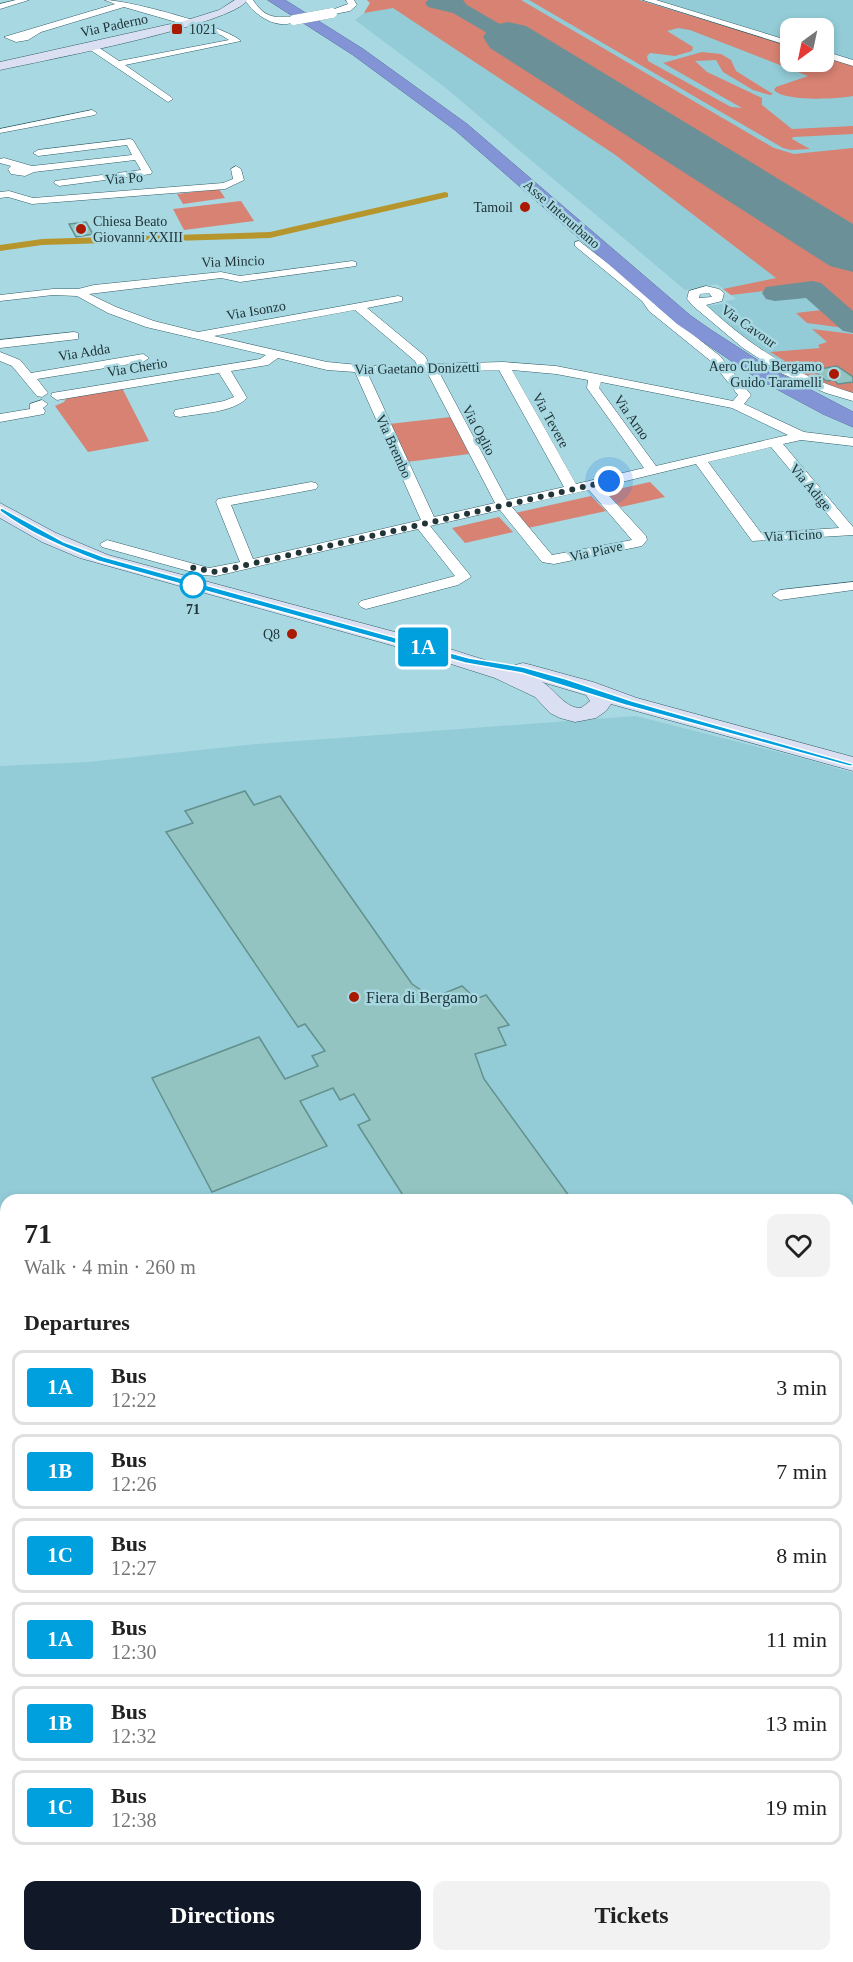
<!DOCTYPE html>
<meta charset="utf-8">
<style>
:root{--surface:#fff;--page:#f2f2f2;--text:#222;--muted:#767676;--line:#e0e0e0;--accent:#111827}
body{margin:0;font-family:"Times New Roman",serif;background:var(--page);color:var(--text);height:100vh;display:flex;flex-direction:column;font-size:22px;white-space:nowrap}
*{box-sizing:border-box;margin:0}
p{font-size:20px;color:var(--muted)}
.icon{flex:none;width:33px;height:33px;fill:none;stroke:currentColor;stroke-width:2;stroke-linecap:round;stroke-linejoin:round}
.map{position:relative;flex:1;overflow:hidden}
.side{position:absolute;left:0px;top:1194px;width:854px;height:768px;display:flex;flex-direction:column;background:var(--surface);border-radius:18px 18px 0 0;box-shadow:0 3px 9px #0003}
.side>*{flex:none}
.badge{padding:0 12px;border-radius:4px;font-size:21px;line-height:39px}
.needle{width:39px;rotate:213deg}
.buttons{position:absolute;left:780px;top:18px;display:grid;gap:12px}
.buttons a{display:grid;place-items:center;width:54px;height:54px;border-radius:12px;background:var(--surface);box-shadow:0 3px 9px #0003;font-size:30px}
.you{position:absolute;width:30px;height:30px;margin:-15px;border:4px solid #fff;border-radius:50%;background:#1a73e8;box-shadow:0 0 0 9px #1a73e833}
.map>.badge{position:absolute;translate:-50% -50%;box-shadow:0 0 0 3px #fff}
h2{padding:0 24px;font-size:22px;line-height:54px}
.round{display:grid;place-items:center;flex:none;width:63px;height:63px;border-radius:12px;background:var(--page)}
.head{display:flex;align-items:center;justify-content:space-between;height:102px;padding:0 24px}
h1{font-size:28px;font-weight:700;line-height:45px}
.button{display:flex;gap:12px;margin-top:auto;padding:12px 24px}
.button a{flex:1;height:69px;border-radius:12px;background:var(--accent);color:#fff;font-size:24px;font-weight:700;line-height:69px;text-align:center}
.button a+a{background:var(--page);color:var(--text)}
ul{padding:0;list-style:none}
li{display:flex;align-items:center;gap:18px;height:75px;margin:0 12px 9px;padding:0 12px;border:3px solid var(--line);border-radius:12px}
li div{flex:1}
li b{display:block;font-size:22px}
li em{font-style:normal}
li .badge{min-width:66px;font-weight:700;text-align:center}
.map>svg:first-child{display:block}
.built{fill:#93ccd7;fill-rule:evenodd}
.green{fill:#d78272}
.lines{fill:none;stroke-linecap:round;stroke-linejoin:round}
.canal{fill:#b6962c;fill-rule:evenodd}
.taxiway{fill:#6c9097;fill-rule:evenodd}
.runway{fill:#6c9097;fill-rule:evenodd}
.building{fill:#93c4c1;stroke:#62918e;stroke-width:1.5}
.street-casing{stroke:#325f68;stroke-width:1}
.secondary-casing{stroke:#325f68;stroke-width:1}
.highway-casing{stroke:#60729e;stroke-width:1}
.street{fill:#fff;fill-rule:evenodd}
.secondary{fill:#dadff2;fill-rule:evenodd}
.highway{fill:#8294d5;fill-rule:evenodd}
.rail{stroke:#31484c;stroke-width:6;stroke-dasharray:16 8;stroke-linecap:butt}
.street-bridge-casing{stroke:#325f68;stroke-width:10;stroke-linecap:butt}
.street-bridge{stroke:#fff;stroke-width:10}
.line{fill:#00a0de;stroke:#fff;stroke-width:1.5}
.walk{stroke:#213438;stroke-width:6;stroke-dasharray:0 10.8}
.poi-dot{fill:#aa1a03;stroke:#a8d8e2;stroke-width:2}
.stop-dot{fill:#fff;stroke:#00a0de;stroke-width:3}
.labels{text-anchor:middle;stroke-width:5;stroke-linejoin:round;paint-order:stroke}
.far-street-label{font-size:14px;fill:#213438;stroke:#a8d8e2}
.far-poi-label{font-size:14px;fill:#213438;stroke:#a8d8e2;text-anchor:end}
.far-stop-label{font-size:14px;font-weight:bold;fill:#213438;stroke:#a8d8e2}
.poi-label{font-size:16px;fill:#213438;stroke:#a8d8e2;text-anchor:start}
</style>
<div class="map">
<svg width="853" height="1962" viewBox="0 0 853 1962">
<rect width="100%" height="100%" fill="#a8d8e2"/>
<g class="built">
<path d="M 367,0 L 853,0 L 853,393 L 815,382 L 754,347 L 744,336 L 738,337 L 708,306 L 727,303 L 726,301 L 736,299 L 717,284 L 685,290 L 442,85 L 355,20 L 364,13 L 370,3 ZM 790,28 L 824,28 L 824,62 L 790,62 Z"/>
<path d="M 636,716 L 809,760 L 853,773 L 853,1352 L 848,1359 L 848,1200 L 6,1200 L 6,1371 L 0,1366 L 0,766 L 88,762 L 257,744 Z"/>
<path d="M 0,1612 L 6,1626 L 6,1763 L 0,1749 Z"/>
</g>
<g class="green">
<path d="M 367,0 L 433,0 L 427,3 L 429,6 L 451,9 L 853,262 L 853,320 L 814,285 L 731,295 L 723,289 L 776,278 L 614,154 L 393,8 L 364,13 L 370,3 Z"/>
<path d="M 458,0 L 521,0 L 774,148 L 794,154 L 853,148 L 853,243 Z"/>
<path d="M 529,0 L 639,0 L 790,46 L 790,62 L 824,62 L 824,56 L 853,65 L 853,96 C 837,99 785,102 774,90 L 776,87 L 808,76 L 690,30 L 678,28 L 667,31 L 693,47 L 692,51 L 675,56 L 650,53 L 647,56 L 648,61 L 731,107 L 742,108 L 663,63 L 702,52 L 721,54 L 731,60 L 736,71 L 773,94 L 770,95 L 753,90 L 723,72 L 716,60 L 695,61 L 707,72 L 762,98 L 762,105 L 792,129 L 853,126 L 853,134 L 793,137 L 792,139 L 810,149 L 791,150 L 783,148 Z"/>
<path d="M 219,189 L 225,198 L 183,204 L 177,194 Z"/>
<path d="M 241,201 L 254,221 L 184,230 L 173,209 Z"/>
<path d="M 822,310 L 832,312 L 852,329 L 807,323 L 796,313 Z"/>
<path d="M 812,329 L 853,334 L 853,393 L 815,382 L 782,362 L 785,361 L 770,352 L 820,348 L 818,345 L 827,342 Z"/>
<path d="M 122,388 L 149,441 L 88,452 L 55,406 L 64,402 L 67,397 Z"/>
<path d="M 451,417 L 469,454 L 407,462 L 389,424 Z"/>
<path d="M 650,482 L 665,497 L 621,507 L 605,492 Z"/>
<path d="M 591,496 L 606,511 L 528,528 L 515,513 Z"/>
<path d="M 499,517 L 513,532 L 465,543 L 452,528 Z"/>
</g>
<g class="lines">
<path class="canal" d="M 445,192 L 448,193 L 448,197 L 270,238 L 42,245 L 0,251 L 0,245 L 42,239 L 270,232 Z"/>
<g class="taxiway">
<path d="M 428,0 L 463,0 L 467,5 L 515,33 L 518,37 L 515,41 L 501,41 L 453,13 L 428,7 L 425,3 Z"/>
<path d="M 812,281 L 821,283 L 853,311 L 853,333 L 843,331 L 806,298 L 775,301 L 766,299 L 762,293 L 766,287 Z"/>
</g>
<path class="runway" d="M 508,22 L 526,26 L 853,224 L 853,272 L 830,266 L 490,48 L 483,37 L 490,26 Z"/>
</g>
<g class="building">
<path d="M 86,222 L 93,234 L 76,237 L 69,224 Z"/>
<path d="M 837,366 L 853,377 L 853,382 L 838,384 L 834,380 L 826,381 L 814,370 Z"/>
<path d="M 245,791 L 254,805 L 280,796 L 412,984 L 433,998 L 462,986 L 476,999 L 486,995 L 509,1025 L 498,1028 L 506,1045 L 475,1054 L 484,1079 L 572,1200 L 406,1200 L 358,1125 L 370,1120 L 354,1094 L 340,1100 L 333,1088 L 300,1101 L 327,1146 L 212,1192 L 152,1078 L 259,1037 L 285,1079 L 318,1066 L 312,1056 L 325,1051 L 305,1024 L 298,1027 L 166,832 L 193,823 L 185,811 Z"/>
</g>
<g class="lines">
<g class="street-casing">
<g id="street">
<path d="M 16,0 L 29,0 L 0,9 L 0,4 Z"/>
<path d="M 105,0 C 128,0 225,26 241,41 L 125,65 L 171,97 L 173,99 L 168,102 L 86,47 L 86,43 L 92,43 L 119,61 L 229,40 L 221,35 L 124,7 L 41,32 L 28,40 L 16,42 L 4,37 L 115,4 Z"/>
<path d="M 245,0 L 253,0 C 271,27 283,11 298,20 C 279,32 255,16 245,0 Z"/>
<path d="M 346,0 L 354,0 L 357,5 L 350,11 L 329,15 L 329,11 L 348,4 Z"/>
<path d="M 643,0 L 656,0 L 790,41 L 790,46 Z"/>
<path d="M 824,51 L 853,60 L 853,66 L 824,57 Z"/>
<path d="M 92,110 L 97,113 L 95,115 L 0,133 L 0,129 Z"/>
<path d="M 130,139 L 133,140 L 152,172 L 151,174 L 59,186 L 54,183 L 55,181 L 141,170 L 135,160 L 34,172 L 25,176 L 11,174 L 8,169 L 11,166 L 0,163 L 0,159 L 4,158 L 32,166 L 132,155 L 127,145 L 38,156 L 33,153 L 38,150 Z"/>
<path d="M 236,166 L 241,169 L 244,180 L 225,189 L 32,204 L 8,197 L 0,198 L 0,192 L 9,191 L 33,198 L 223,183 L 233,179 L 231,169 Z"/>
<path d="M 579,241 L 651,297 L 658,307 L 720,356 L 751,395 L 744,404 L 804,432 L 853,438 L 853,446 L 801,440 L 783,444 L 853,527 L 853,535 L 752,541 L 696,464 L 601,487 L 646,536 L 647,540 L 642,546 L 554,564 L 542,562 L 500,510 L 430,526 L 469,574 L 471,577 L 458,585 L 366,609 L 361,607 L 358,604 L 361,601 L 455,576 L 418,529 L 216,576 L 203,575 L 102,547 L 100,544 L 107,540 L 209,568 L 240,562 L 216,502 L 218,499 L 311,482 L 316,483 L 318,486 L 316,489 L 231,505 L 253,559 L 421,520 L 355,372 L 327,370 L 278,358 L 268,365 L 231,371 L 247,398 C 232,413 200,413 180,417 L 175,416 L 174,413 L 175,410 L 224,401 L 234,397 L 219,373 L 57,400 L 51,396 L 52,393 L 260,359 L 266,355 L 146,327 L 108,313 L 77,296 L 53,295 L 0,301 L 0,295 L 53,289 L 78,289 L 94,285 L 221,272 L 240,276 L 352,261 L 356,262 L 356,266 L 240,282 L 221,278 L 89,294 L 116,307 L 154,321 L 198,332 L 398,296 L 402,297 L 402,301 L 367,308 L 425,356 L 429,364 L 503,362 L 556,366 L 733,401 L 738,395 L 712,362 L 649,311 L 642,301 L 575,246 L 575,242 ZM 355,310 L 415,361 L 417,365 L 369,366 L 327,362 L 214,336 ZM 499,370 L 564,487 L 507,500 L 439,372 ZM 512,370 L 556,374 L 588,380 L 587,388 L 644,468 L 576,484 ZM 427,372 L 495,503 L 434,517 L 368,374 ZM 601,382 L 732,408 L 788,435 L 656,466 L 599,388 ZM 771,447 L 839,528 L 761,533 L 708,462 ZM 589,490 L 632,540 L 552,555 L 512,507 Z"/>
<path d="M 706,286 L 719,289 L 724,293 L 722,301 L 706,305 C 749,345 797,377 853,393 L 853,401 L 826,393 L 783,374 L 743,348 L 693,306 L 687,299 L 689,291 ZM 709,293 L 712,297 L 699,298 L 700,294 Z"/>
<path d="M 74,332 L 78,333 L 78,339 L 0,348 L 0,340 Z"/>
<path d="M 0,352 L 20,360 L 31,373 L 143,354 L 149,358 L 143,362 L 37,379 L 48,393 L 42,397 L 37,396 L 12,366 L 0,361 Z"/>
<path d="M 42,400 L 48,404 L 43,408 L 45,411 L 44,414 L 0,422 L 0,414 L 30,409 L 30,404 Z"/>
<path d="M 853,582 L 853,590 L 780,600 L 772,595 L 780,590 Z"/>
</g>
</g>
<g class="secondary-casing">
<g id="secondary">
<path d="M 235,0 L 247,0 C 236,24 36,62 0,70 L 0,62 L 184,21 L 219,10 Z"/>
<path d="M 0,503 L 56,533 L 108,555 L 406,635 L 513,669 L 515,665 L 523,663 L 531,665 L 593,682 L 637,698 L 853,757 L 853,771 L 611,704 L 606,711 L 596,718 L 575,722 L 560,718 L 550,713 L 535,697 L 495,678 L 391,645 L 80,558 L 42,542 L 0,518 ZM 542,682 L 586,695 L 590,701 L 581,708 C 564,708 556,690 542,682 Z"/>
</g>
</g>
<g class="highway-casing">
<path id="highway" d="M 268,0 L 285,0 L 363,49 L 467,124 L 691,316 L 711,330 L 773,370 L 853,412 L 853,427 L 823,414 L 758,379 L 677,324 L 455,130 L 353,55 Z"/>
</g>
<use href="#street" class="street"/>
<use href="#secondary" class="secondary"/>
<use href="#highway" class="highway"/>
<g class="rail">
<path d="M 0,1712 L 6,1726"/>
<path d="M 105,1956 L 107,1962"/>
</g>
<g class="street-bridge-casing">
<path id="street-bridge" d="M 294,20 L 332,13"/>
</g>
<use href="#street-bridge" class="street-bridge"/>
</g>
<path class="line" d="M 0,507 L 64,542 L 104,557 L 469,658 L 523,667 L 566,679 L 632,701 L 853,764 L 853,766 L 849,766 L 625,705 L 522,673 L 465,663 L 98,561 C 62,547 29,533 0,511 Z"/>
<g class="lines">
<path class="walk" d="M 193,585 L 190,567 L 216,572 L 609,481"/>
</g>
<g class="poi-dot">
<rect x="171" y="23" width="12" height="12" rx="3"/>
<circle cx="525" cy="207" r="6"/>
<circle cx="81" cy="229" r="6"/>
<circle cx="834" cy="374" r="6"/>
<circle cx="292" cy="634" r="6"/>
<circle cx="354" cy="997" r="6"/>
</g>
<circle class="stop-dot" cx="193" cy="585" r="12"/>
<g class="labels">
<g class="far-street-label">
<text transform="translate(114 25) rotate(-12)" y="5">Via Paderno</text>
<text transform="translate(124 178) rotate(-4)" y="5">Via Po</text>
<text transform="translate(562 214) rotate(41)" y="5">Asse Interurbano</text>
<text transform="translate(233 261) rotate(-2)" y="5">Via Mincio</text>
<text transform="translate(256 310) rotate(-10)" y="5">Via Isonzo</text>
<text transform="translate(749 326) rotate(35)" y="5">Via Cavour</text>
<text transform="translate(84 352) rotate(-9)" y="5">Via Adda</text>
<text transform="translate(137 367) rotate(-9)" y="5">Via Cherio</text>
<text transform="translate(417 368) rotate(-1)" y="5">Via Gaetano Donizetti</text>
<text transform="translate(632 417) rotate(55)" y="5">Via Arno</text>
<text transform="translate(551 420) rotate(61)" y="5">Via Tevere</text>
<text transform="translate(479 430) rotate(62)" y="5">Via Oglio</text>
<text transform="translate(394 446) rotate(66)" y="5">Via Brembo</text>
<text transform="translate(811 487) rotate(50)" y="5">Via Adige</text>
<text transform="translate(793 535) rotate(-3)" y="5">Via Ticino</text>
<text transform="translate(596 551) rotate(-12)" y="5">Via Piave</text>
</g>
<g class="far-poi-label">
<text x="189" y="34" text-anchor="start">1021</text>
<text x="513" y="212">Tamoil</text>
<text x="93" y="226" text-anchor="start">Chiesa Beato<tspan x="93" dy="16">Giovanni XXIII</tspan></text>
<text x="822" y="371">Aero Club Bergamo<tspan x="822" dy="16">Guido Taramelli</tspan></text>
<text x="280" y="639">Q8</text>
</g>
<g class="far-stop-label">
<text x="193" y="614">71</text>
</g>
<g class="poi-label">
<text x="366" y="1003">Fiera di Bergamo</text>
</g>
</g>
</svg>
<div class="buttons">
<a><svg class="needle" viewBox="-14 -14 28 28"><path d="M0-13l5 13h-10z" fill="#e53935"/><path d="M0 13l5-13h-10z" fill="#767676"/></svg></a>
</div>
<div class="you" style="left:609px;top:481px"></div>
<b class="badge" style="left:423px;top:647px;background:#00a0de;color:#fff">1A</b>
<section class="side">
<div class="head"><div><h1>71</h1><p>Walk · 4 min · 260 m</p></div><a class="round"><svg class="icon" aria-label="heart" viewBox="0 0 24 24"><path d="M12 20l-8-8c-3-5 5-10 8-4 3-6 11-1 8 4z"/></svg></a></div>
<h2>Departures</h2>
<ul>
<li><span class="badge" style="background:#00a0de;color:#fff">1A</span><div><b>Bus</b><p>12:22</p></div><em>3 min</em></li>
<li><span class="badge" style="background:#00a0de;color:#fff">1B</span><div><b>Bus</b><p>12:26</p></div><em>7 min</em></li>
<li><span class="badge" style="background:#00a0de;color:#fff">1C</span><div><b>Bus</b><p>12:27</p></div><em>8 min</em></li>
<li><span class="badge" style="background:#00a0de;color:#fff">1A</span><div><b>Bus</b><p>12:30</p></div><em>11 min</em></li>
<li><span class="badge" style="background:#00a0de;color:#fff">1B</span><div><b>Bus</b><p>12:32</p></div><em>13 min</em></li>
<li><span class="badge" style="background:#00a0de;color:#fff">1C</span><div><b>Bus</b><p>12:38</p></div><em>19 min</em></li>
</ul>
<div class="button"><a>Directions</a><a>Tickets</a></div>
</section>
</div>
